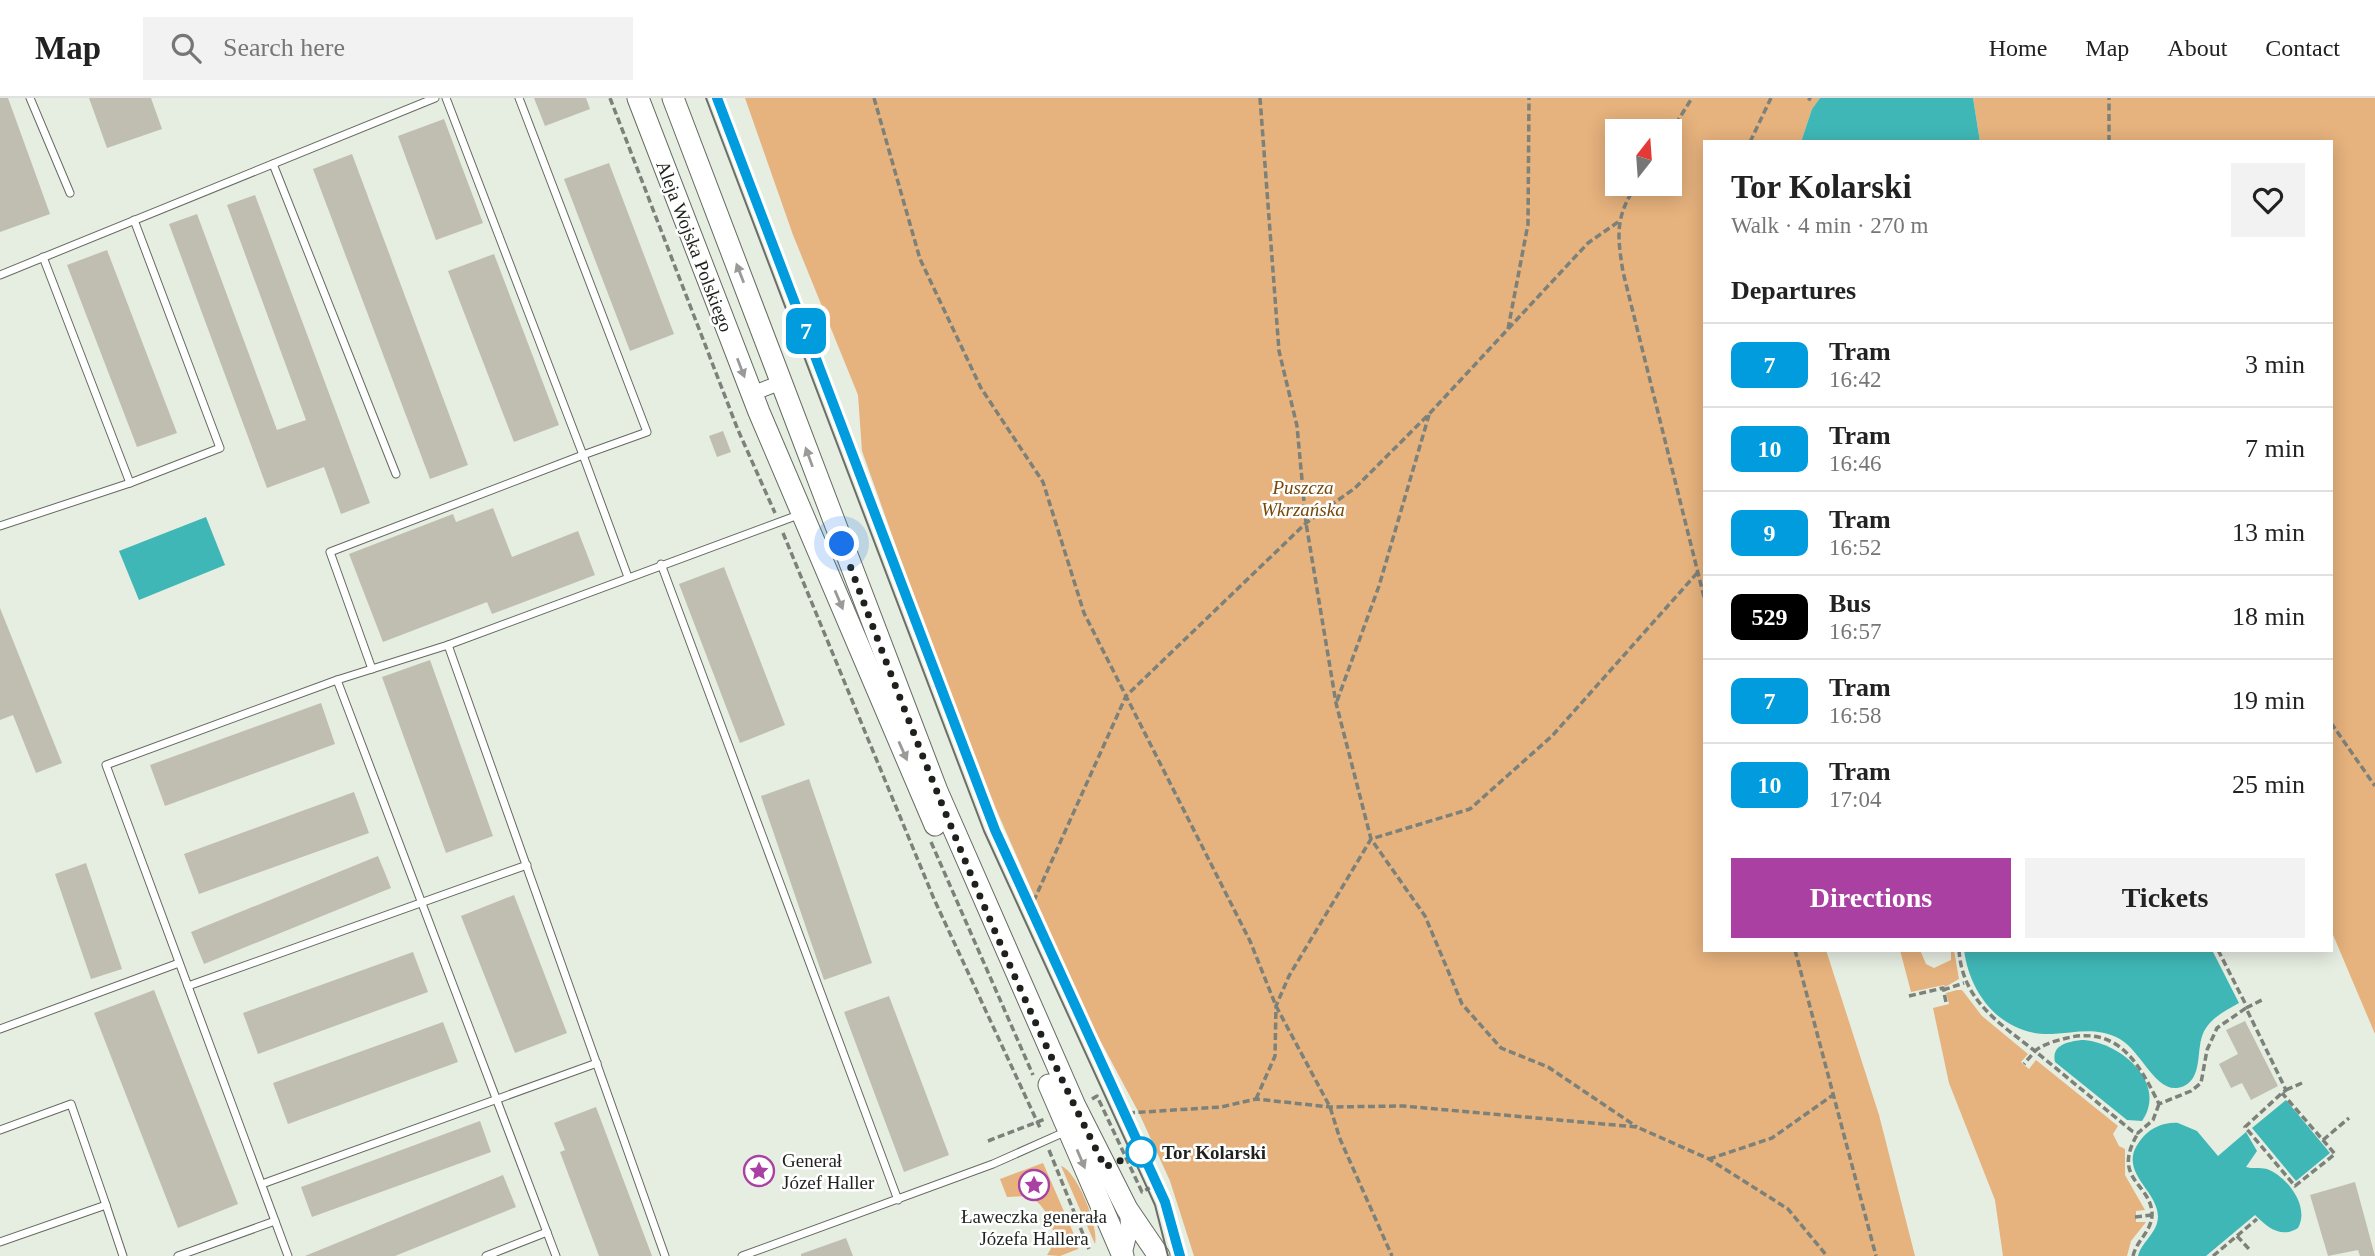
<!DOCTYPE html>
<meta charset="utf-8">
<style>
:root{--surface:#fff;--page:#f2f2f2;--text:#222;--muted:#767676;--line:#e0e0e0;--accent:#a940a2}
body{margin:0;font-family:Georgia,serif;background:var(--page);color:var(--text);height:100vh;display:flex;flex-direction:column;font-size:26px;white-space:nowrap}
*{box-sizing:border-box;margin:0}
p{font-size:23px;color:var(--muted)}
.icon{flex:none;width:38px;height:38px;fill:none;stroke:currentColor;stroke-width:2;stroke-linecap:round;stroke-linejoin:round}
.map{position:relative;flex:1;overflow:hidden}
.panel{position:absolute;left:1703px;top:42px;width:630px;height:812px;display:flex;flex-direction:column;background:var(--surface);border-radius:0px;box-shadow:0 4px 18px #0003}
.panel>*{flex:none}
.badge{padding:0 14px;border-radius:10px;font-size:24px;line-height:46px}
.needle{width:46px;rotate:17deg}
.controls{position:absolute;left:1605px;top:21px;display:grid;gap:14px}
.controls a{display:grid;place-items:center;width:77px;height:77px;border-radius:0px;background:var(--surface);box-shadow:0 4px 18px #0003;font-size:35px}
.you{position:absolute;width:35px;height:35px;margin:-18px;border:5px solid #fff;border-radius:50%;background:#1a73e8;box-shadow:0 0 0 10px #1a73e833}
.map>.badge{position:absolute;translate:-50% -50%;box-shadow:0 0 0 4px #fff}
h2{padding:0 28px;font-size:26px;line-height:63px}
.round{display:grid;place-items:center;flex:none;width:74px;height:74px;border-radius:0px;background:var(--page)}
.overview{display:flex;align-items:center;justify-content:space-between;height:119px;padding:0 28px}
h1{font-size:33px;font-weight:700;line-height:52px}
.cta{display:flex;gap:14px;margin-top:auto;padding:14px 28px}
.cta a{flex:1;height:80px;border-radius:0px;background:var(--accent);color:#fff;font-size:28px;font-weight:700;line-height:80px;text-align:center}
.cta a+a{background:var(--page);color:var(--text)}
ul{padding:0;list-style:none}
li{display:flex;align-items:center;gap:21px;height:84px;padding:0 28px;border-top:2px solid var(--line)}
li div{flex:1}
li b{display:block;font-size:26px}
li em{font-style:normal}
li .badge{min-width:77px;font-weight:700;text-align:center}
header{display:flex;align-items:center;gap:42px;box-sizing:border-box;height:98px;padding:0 35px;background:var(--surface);border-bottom:2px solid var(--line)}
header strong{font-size:33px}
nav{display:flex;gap:38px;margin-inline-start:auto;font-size:24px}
.search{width:490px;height:63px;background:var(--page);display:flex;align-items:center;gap:18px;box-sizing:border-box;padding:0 24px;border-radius:0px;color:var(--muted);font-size:26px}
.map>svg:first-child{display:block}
.green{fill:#e6b27d;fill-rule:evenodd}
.water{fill:#40b7b7}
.building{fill:#c0beb1}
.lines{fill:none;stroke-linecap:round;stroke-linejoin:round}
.lane-casing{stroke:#656b60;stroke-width:9}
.street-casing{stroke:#656b60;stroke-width:16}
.secondary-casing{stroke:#656b60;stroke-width:23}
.path{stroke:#7c8179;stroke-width:3.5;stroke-dasharray:7 3.5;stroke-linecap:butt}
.lane{stroke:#fff;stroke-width:7}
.street{stroke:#fff;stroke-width:14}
.secondary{stroke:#fff;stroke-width:21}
.tram{stroke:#6b6f68;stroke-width:2}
.oneway{fill:#9a9b99}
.line-casing{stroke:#fff;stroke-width:16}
.line{stroke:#009cdd;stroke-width:10}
.walk{stroke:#1f211d;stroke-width:7;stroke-dasharray:0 12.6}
.stop-dot{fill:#fff;stroke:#009cdd;stroke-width:3.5}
.labels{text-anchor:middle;stroke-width:5;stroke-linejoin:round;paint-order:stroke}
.street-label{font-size:19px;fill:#1f211d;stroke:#fff}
.park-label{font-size:19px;font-style:italic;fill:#774807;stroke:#fff}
.stop-label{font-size:19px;font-weight:bold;fill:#1f211d;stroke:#fff;text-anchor:start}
.poi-label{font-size:19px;fill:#1f211d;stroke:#fff;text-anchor:start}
</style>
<header>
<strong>Map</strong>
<div class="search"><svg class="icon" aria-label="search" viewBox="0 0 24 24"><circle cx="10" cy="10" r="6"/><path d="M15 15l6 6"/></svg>Search here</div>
<nav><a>Home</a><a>Map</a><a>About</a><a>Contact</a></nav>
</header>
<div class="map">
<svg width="2375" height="1158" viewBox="0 0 2375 1158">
<rect width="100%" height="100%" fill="#e6ede1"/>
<g class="green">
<path d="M 745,0 L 1820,0 L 1812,11 L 1801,44 L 1704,44 L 1704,852 L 1826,852 L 1879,1017 L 1915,1158 L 1194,1158 L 1170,1083 L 1139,1015 L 1087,918 L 996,711 L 927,535 L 862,353 L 858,297 L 793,137 ZM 1617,33 L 1670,33 L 1670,86 L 1617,86 Z"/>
<path d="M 1973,0 L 2375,0 L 2375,936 L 2331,832 L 2331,44 L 1980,44 Z"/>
<path d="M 1900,852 L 1920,852 L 1926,866 L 1934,870 L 1951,862 L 1951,852 L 1954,852 L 1959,881 L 1945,889 L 1944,887 L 1911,894 Z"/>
<path d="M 1957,892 L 1962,892 L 1982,918 L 2028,956 L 2021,964 L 2029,971 L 2036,962 L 2118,1028 L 2113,1036 L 2119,1048 L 2125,1051 L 2125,1077 L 2145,1112 L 2136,1113 L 2136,1124 L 2146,1124 L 2131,1143 L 2127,1158 L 2003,1158 L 1995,1102 L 1949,985 L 1933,910 L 1949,906 L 1946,895 Z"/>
<path d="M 1043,1065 L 1079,1148 L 1078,1151 L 1060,1158 L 1047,1157 C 1062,1137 1048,1110 1030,1098 L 1007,1099 L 1000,1081 Z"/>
<path d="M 1061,1068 C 1077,1073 1099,1129 1095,1146 Z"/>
</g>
<g class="water">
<path d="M 1820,0 L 1973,0 L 1980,44 L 1801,44 L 1812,11 Z"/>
<path d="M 206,419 L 225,467 L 139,502 L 119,453 Z"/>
<path d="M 1964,852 L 2212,852 L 2239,905 C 2227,912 2214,918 2206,930 C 2194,947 2205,978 2184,988 C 2156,1001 2142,950 2116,939 C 2094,929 2074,935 2052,936 C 2003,938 1970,898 1964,852 Z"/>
<path d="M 2081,942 C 2117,942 2169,984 2142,1023 L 2127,1022 L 2055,964 C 2051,947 2067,944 2081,942 Z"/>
<path d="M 2286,1002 L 2330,1055 L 2296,1083 L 2252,1030 Z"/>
<path d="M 2178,1025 L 2197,1033 L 2218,1058 L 2246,1034 L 2257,1053 L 2246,1069 C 2252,1071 2259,1069 2267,1071 C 2288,1079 2310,1109 2298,1130 C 2281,1141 2267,1129 2255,1117 L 2206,1158 L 2138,1158 C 2142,1143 2157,1136 2158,1119 C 2158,1090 2113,1073 2143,1039 C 2152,1029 2165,1024 2178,1025 Z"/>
</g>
<g class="building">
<path d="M 0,0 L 8,0 L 50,116 L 0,134 Z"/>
<path d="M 89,0 L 151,0 L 162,31 L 107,50 Z"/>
<path d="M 534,0 L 586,0 L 590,11 L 545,28 Z"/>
<path d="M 444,21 L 483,125 L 436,142 L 398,38 Z"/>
<path d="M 352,56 L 468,367 L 430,381 L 313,71 Z"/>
<path d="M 609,65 L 674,236 L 630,253 L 564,81 Z"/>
<path d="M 255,97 L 370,405 L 341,416 L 324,369 L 267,390 L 169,126 L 197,116 L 277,332 L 306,322 L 227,107 Z"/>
<path d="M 107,152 L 177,335 L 137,349 L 67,167 Z"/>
<path d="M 494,156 L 559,327 L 514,344 L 448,173 Z"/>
<path d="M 723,333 L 731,354 L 717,359 L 709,338 Z"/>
<path d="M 493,410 L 512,459 L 578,433 L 595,477 L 492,516 L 487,504 L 383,544 L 349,456 L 453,416 L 456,424 Z"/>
<path d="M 724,469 L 785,627 L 740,645 L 679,486 Z"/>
<path d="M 0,510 L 62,665 L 36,675 L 13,617 L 0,622 Z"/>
<path d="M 430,562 L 493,738 L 446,755 L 382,579 Z"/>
<path d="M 321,605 L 335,646 L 165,708 L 150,667 Z"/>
<path d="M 809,681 L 872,865 L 824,882 L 761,698 Z"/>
<path d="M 354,694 L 369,735 L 199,796 L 184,756 Z"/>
<path d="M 378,758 L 391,790 L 204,866 L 191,834 Z"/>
<path d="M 86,765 L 122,871 L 91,881 L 55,776 Z"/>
<path d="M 514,797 L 567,935 L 515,955 L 461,818 Z"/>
<path d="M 413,854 L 428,894 L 258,956 L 243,915 Z"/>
<path d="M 154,892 L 238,1106 L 178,1130 L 94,915 Z"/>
<path d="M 889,898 L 949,1057 L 904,1074 L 844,914 Z"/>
<path d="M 2245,923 L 2278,988 L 2251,1002 L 2242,985 L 2231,990 L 2219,966 L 2238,956 L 2226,932 Z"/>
<path d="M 443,924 L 458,964 L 288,1026 L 273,985 Z"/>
<path d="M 596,1009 L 652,1158 L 599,1158 L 560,1054 L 565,1052 L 554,1025 Z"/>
<path d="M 480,1023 L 491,1054 L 312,1119 L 301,1089 Z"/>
<path d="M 503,1077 L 516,1109 L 395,1158 L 305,1158 Z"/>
<path d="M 2355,1084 L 2375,1158 L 2360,1158 L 2358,1152 L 2328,1158 L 2310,1097 Z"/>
<path d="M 846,1140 L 853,1158 L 801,1158 L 801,1156 Z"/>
</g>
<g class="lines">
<g class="lane-casing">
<g id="lane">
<path d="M 30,0 L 70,95"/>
<path d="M 446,0 L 583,357 L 647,334 L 519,0"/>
<path d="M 273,66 L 396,376"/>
<path d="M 43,159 L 130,385"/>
<path d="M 0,177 L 435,0"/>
<path d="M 0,428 L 130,385 L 220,350 L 134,122"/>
<path d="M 661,466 L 898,1102"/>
<path d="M 448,547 L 801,416"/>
<path d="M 372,571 L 330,454 L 583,357 L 628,479"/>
<path d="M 188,888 L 527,767"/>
<path d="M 0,931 L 179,865"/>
<path d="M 0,1032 L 71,1006 L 106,1107"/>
<path d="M 262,1086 L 597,965"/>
<path d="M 0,1144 L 106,1107 L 123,1158"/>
<path d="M 178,1158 L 275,1123"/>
<path d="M 288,1158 L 106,667 L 337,582"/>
<path d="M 486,1158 L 547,1134"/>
<path d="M 556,1158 L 337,582 L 448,547 L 665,1158"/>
<path d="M 742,1158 L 993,1066 L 1067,1033"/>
</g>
</g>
<g class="street-casing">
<g id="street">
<path d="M 751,296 L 782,284"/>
<path d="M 1124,1158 L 1129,1138 L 1127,1115"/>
</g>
</g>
<g class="secondary-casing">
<g id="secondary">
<path d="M 638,0 L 759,314 L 935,727"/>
<path d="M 673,0 L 937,693 L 1075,1008 L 1127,1111 L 1159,1158"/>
<path d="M 1049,987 L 1123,1158"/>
</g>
</g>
<g class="path">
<path d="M 610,0 L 738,332 L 775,415"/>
<path d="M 874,0 L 920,161 L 981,290 L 1043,384 L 1084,515 L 1250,843 L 1276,908 L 1330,1009 L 1340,1041 L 1392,1158"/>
<path d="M 1260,0 L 1279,253 L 1297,328 L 1306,425 L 1336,605 L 1371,741 L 1425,818 L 1462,906 L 1501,950 L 1548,969 L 1637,1029"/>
<path d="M 1808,0 L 1811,2"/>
<path d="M 1670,35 L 1692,0"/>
<path d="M 1750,44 L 1771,0"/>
<path d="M 2109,44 L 2109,0"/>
<path d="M 1637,86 C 1615,119 1617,136 1623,174 L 1704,499"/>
<path d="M 1508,231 L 1528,126 L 1529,0"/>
<path d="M 783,435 L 934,801 L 1041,1032"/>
<path d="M 1337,603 L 1379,488 L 1429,317"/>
<path d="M 2331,625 L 2375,688"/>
<path d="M 931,744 L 1033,977"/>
<path d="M 1795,852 L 1876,1158"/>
<path d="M 1959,852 C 1962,902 1999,925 2035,953 L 2024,966"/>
<path d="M 2218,852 L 2247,909"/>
<path d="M 1943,892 L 1964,885"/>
<path d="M 1909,898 L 1943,890 L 1946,904"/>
<path d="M 2246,910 L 2262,902"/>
<path d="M 2286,992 L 2302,985"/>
<path d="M 1092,1001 L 1097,998 L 1142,1094 L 1161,1084"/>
<path d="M 1256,1001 L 1275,958 L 1276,908 L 1289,878 L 1371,741 L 1470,711 L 1552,638 L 1698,474"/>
<path d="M 2159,1006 L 2153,1022 L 2138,1035 L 2132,1033 L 2035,953 C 2045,945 2059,942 2071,939 C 2121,930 2140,968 2159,1006 L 2191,993 L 2201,985 L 2207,952 L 2217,930 L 2246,910 L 2286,992 L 2282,995 L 2245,1029 L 2295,1088 L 2335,1056 L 2282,995"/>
<path d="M 1128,1015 L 1221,1009 L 1256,1001 L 1330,1009 L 1403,1008 L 1637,1029 L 1709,1061 L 1788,1111 L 1827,1158"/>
<path d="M 2323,1042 L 2349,1020"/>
<path d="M 988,1043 L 1045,1021"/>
<path d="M 1049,1052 L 1089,1151"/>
<path d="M 1709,1061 L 1772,1040 L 1833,997"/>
<path d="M 2135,1119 L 2152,1117"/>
<path d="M 2237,1138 L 2249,1151"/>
<path d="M 1186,1158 L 1167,1098 L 1031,809 L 1126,598 L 1306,425 L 1355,390 L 1429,316 L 1588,145 L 1618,124"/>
<path d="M 2133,1158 C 2137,1141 2153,1133 2152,1114 C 2149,1084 2111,1081 2138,1035"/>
<path d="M 2213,1158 L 2257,1121"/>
</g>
<use href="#lane" class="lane"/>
<use href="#street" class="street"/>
<use href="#secondary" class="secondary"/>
<g class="tram">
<path d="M 706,0 L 984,733 L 1155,1107 L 1168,1158"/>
<path d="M 717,0 L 972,673"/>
<path d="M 982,699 L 1137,1044"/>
<path d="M 1162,1098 L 1180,1158"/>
</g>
</g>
<defs><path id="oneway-solid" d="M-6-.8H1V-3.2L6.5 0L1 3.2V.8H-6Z" transform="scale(1.75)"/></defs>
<g class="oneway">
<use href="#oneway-solid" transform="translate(740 175) rotate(-111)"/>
<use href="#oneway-solid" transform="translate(741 270) rotate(69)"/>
<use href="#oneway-solid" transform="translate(809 359) rotate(-110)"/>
<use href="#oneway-solid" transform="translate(839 502) rotate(67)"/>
<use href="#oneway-solid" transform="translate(903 653) rotate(66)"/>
<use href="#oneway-solid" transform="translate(1081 1061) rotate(67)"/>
</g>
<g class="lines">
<g class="line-casing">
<path id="line" d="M 717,0 L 995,732 L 1165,1104 L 1180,1158"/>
</g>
<use href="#line" class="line"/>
<path class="walk" d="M 842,446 C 920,657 1003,868 1105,1069 L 1141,1054"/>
</g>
<defs>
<g id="sight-ring" transform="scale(1.575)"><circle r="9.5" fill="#fff" stroke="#a940a2" stroke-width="1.5"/><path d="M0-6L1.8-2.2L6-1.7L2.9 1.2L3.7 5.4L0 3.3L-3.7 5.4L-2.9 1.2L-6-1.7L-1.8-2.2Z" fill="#a940a2"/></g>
</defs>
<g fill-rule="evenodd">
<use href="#sight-ring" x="759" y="1073"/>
<use href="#sight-ring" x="1034" y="1087"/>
</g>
<circle class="stop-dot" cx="1141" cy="1054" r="14"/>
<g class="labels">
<g class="street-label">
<text transform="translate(695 148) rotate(69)" y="7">Aleja Wojska Polskiego</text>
</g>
<g class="park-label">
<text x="1303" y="396">Puszcza<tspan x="1303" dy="22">Wkrzańska</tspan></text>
</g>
<g class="stop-label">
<text x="1162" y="1061">Tor Kolarski</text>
</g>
<g class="poi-label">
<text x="782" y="1069">Generał<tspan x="782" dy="22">Józef Haller</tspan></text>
<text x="1034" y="1125" text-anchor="middle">Ławeczka generała<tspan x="1034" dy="22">Józefa Hallera</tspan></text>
</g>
</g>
</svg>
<div class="controls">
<a><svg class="needle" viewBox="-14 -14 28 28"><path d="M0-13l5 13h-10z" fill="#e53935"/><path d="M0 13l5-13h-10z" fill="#767676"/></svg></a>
</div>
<div class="you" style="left:842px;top:446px"></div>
<b class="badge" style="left:806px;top:233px;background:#009cdd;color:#fff">7</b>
<section class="panel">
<div class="overview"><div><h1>Tor Kolarski</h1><p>Walk · 4 min · 270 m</p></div><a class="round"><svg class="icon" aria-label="heart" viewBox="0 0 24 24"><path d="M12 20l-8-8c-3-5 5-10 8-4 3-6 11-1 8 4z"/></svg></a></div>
<h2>Departures</h2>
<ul>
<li><span class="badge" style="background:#009cdd;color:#fff">7</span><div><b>Tram</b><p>16:42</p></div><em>3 min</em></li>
<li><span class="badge" style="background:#009cdd;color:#fff">10</span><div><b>Tram</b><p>16:46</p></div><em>7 min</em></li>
<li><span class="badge" style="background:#009cdd;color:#fff">9</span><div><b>Tram</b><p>16:52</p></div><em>13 min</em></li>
<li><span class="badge" style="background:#000;color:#fff">529</span><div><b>Bus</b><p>16:57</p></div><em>18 min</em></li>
<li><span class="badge" style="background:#009cdd;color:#fff">7</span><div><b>Tram</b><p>16:58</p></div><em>19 min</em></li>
<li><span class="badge" style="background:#009cdd;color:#fff">10</span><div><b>Tram</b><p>17:04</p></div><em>25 min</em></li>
</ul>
<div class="cta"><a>Directions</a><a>Tickets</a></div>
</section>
</div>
